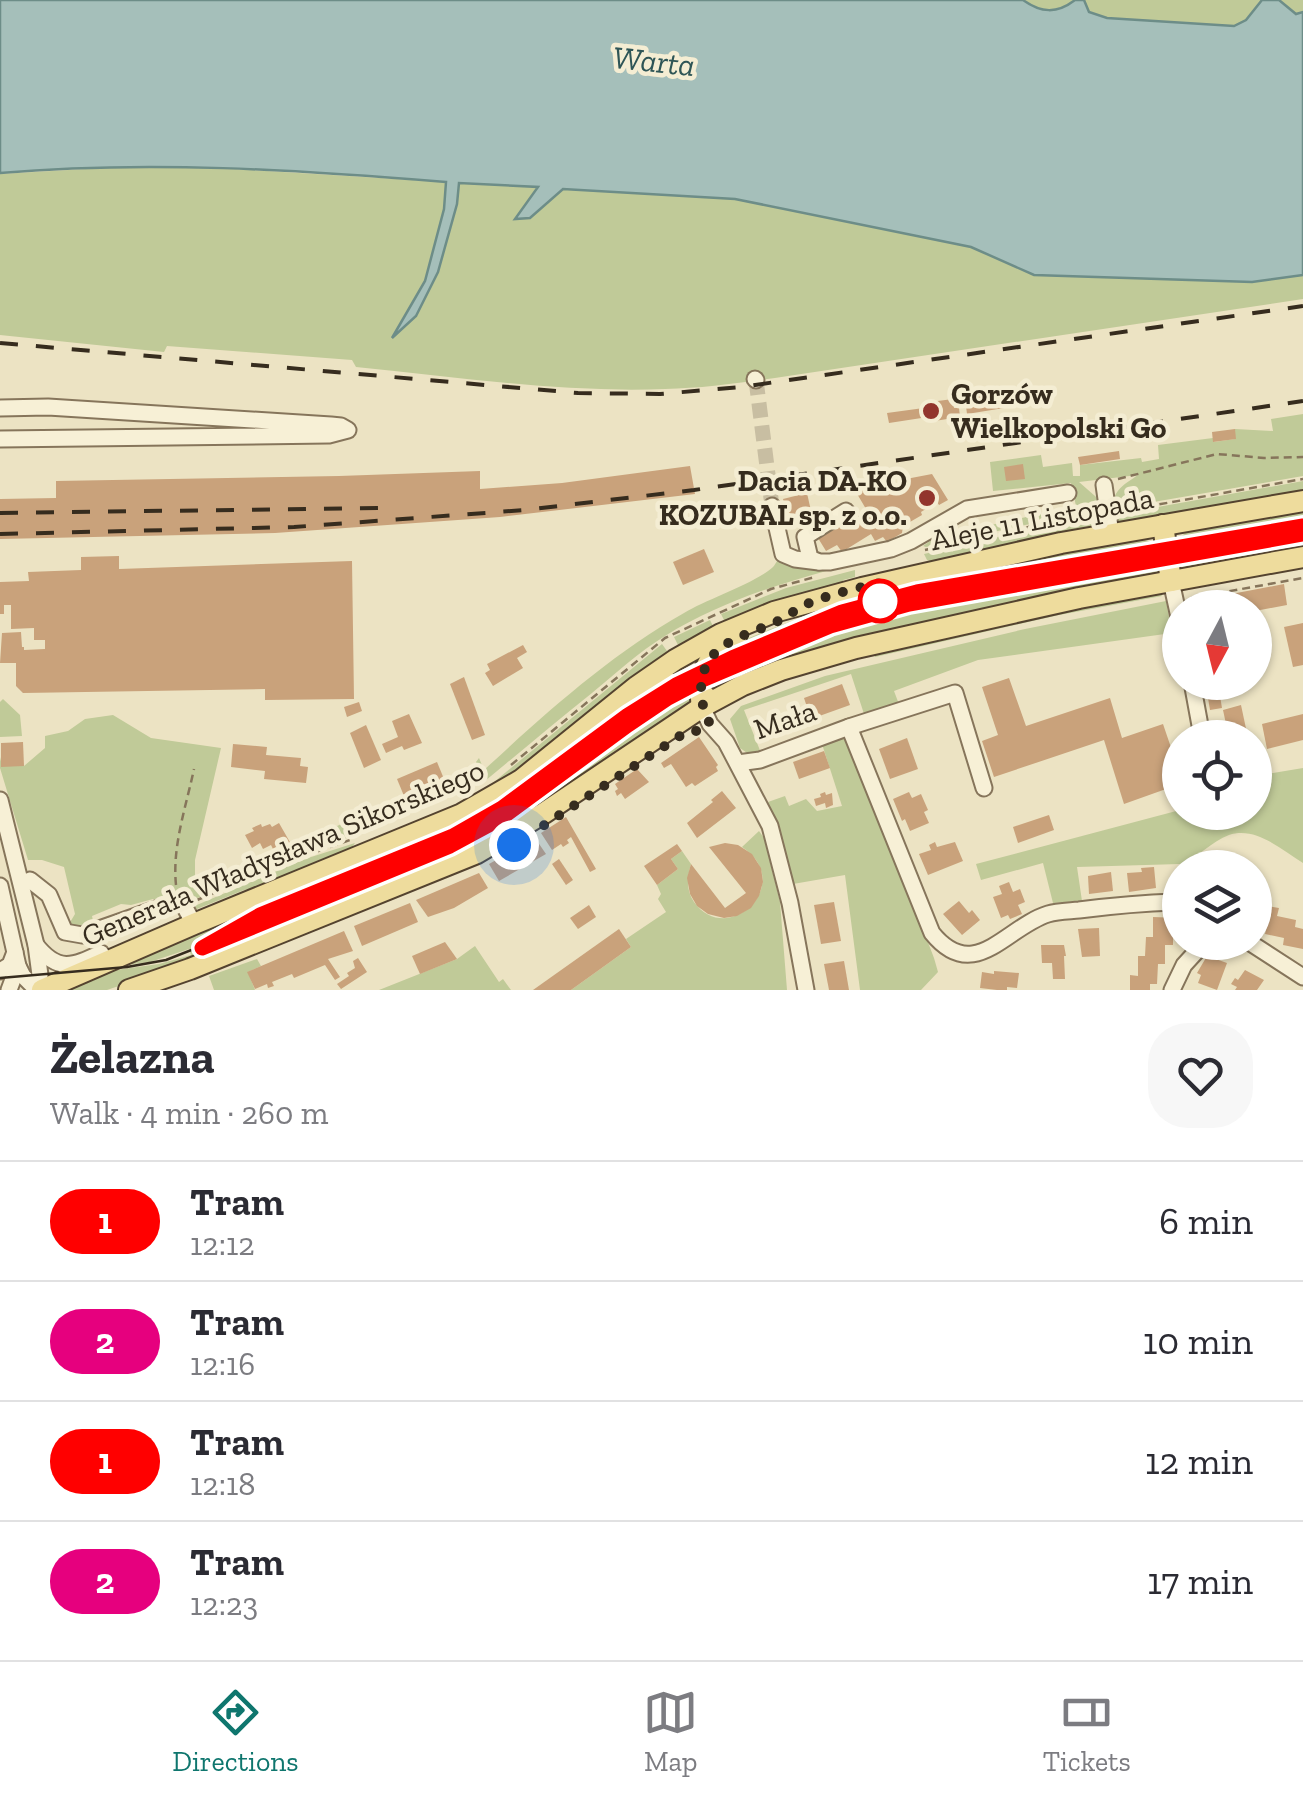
<!DOCTYPE html>
<meta charset="utf-8">
<style>
:root{--surface:#fff;--page:#f7f7f7;--text:#2b2b33;--muted:#7c7c81;--line:#e1e1e2;--accent:#0f766e}
body{margin:0;font-family:"Zilla Slab",serif;background:var(--page);color:var(--text);height:100vh;display:flex;flex-direction:column;font-size:38px;white-space:nowrap}
*{box-sizing:border-box;margin:0}
p{font-size:32px;color:var(--muted)}
.icon{flex:none;width:55px;height:55px;fill:none;stroke:currentColor;stroke-width:2;stroke-linecap:round;stroke-linejoin:round}
.map{position:relative;height:990px;overflow:hidden}
.side{display:flex;flex-direction:column;background:var(--surface);flex:1}
.side>*{flex:none}
.badge{padding:0 20px;border-radius:32px;font-size:35px;line-height:65px}
.needle{width:65px;rotate:187deg}
.buttons{position:absolute;left:1162px;top:590px;display:grid;gap:20px}
.buttons a{display:grid;place-items:center;width:110px;height:110px;border-radius:50%;background:var(--surface);box-shadow:0 2px 8px #0004;font-size:50px}
.you{position:absolute;width:50px;height:50px;margin:-25px;border:8px solid #fff;border-radius:50%;background:#1a73e8;box-shadow:0 0 0 15px #1a73e833}
.map>.badge{position:absolute;translate:-50% -50%;box-shadow:0 0 0 5px #fff}
.round{display:grid;place-items:center;flex:none;width:105px;height:105px;border-radius:40px;background:var(--page)}
.overview{display:flex;align-items:center;justify-content:space-between;height:170px;padding:0 50px}
h1{font-size:48px;font-weight:800;line-height:75px}
ul{padding:0;list-style:none}
li{display:flex;align-items:center;gap:30px;height:120px;padding:0 50px;border-top:2px solid var(--line)}
li div{flex:1}
li b{display:block;font-size:38px}
li em{font-style:normal}
li .badge{min-width:110px;font-weight:700;text-align:center}
.dock{display:flex;justify-content:space-around;align-items:center;height:140px;border-top:2px solid var(--line);background:var(--surface);font-size:28px;color:var(--muted)}
.dock a{display:grid;justify-items:center;gap:5px}
.dock .active{color:var(--accent)}
.map>svg:first-child{display:block}
.green{fill:#c0ca98}
.water{fill:#a5bfba;stroke:#6d8d88;stroke-width:2.5}
.building{fill:#c9a27b}
.lines{fill:none;stroke-linecap:round;stroke-linejoin:round}
.minor-tunnel{stroke:#c8bea2;stroke-width:15;stroke-dasharray:15 8;stroke-linecap:butt}
.minor-casing{stroke:#86755b;stroke-width:19}
.major-casing{stroke:#54432f;stroke-width:24}
.path{stroke:#86755b;stroke-width:2.5;stroke-dasharray:8 5;stroke-linecap:butt}
.minor{stroke:#f7f0d6;stroke-width:15}
.major{stroke:#eedc9d;stroke-width:20}
.tram{stroke:#362c1e;stroke-width:2.5}
.rail{stroke:#362c1e;stroke-width:4;stroke-dasharray:18 18;stroke-linecap:butt}
.line-casing{stroke:#fff;stroke-width:22}
.line{stroke:#f00;stroke-width:15}
.walk{stroke:#362c1e;stroke-width:10;stroke-dasharray:0 18}
.poi-dot{fill:#92352d;stroke:#f4edd3;stroke-width:4}
.stop-dot{fill:#fff;stroke:#f00;stroke-width:5}
.labels{text-anchor:middle;stroke-width:9;stroke-linejoin:round;paint-order:stroke}
.poi-label{font-size:30px;font-weight:bold;fill:#362c1e;stroke:#f4edd3;text-anchor:start}
.street-label{font-size:30px;fill:#362c1e;stroke:#f4edd3}
.water-label{font-size:32px;font-style:italic;fill:#2e5556;stroke:#f4edd3}
</style>
<div class="map">
<svg width="1303" height="990" viewBox="0 0 1303 990">
<rect width="100%" height="100%" fill="#ece3c3"/>
<g class="green">
<path d="M 1013,0 L 1303,0 L 1303,13 L 1237,37 L 1048,21 Z"/>
<path d="M 137,166 L 235,169 L 446,182 L 444,209 L 425,281 L 395,334 L 416,316 L 457,204 L 459,182 L 539,187 L 516,218 L 530,218 L 563,189 L 734,199 L 971,247 L 1034,275 L 1252,282 L 1303,275 L 1303,299 L 788,376 C 747,382 706,388 665,389 C 562,393 458,377 356,367 L 352,360 L 167,346 L 164,352 L 0,335 L 0,174 Z"/>
<path d="M 1303,414 L 1303,476 L 1113,509 C 1112,490 1125,484 1138,475 L 1079,482 L 1103,503 L 1104,511 L 1025,525 L 926,547 L 923,546 L 930,541 L 959,532 L 1076,506 L 1071,483 L 993,491 L 990,462 L 1041,455 L 1043,467 L 1072,463 L 1073,476 L 1080,476 L 1080,465 L 1141,458 L 1142,462 L 1159,459 L 1158,445 L 1213,438 L 1214,442 L 1235,439 L 1235,429 L 1273,431 L 1271,419 Z"/>
<path d="M 1303,481 L 1303,494 L 1118,524 L 1113,515 Z"/>
<path d="M 1303,509 L 1303,523 L 1179,544 L 1180,538 L 1189,529 Z"/>
<path d="M 1105,516 L 1102,529 L 936,563 L 927,560 L 924,554 L 1050,525 Z"/>
<path d="M 1303,536 L 1303,550 L 1186,569 L 1179,563 L 1178,557 Z"/>
<path d="M 1135,538 L 1149,541 L 1156,549 L 917,590 L 872,601 L 818,618 L 815,612 L 734,646 L 733,645 C 860,588 999,563 1135,538 Z"/>
<path d="M 781,553 L 796,562 L 897,553 C 817,573 736,592 665,636 C 639,652 616,673 592,693 C 556,722 520,752 485,781 L 476,762 L 479,758 L 484,770 C 547,712 610,655 684,613 C 707,599 756,583 773,567 C 776,564 779,557 781,553 Z"/>
<path d="M 1158,562 L 1158,571 L 1151,576 L 746,676 L 744,672 L 826,638 L 824,631 L 869,615 L 920,603 Z"/>
<path d="M 855,570 L 855,577 L 843,580 L 844,584 L 726,624 L 721,614 L 786,588 Z"/>
<path d="M 1159,591 L 1162,596 L 1059,615 L 875,657 L 874,652 Z"/>
<path d="M 1166,601 L 1172,633 L 978,660 L 894,691 L 900,707 L 865,717 L 851,674 L 744,710 L 761,753 L 750,755 L 740,748 L 730,719 L 741,706 L 825,676 L 1025,629 Z"/>
<path d="M 710,620 L 715,630 L 495,787 L 494,782 L 662,644 L 667,651 L 678,645 L 674,637 Z"/>
<path d="M 662,690 L 691,697 L 691,704 L 488,839 L 166,970 L 107,990 L 61,990 L 101,972 L 159,964 L 191,955 L 189,949 L 150,962 L 116,966 L 435,835 L 639,697 L 647,693 Z"/>
<path d="M 3,699 L 20,715 L 22,736 L 0,737 L 0,702 Z"/>
<path d="M 113,715 L 151,738 L 221,748 L 195,860 L 195,886 L 212,884 L 350,820 L 360,832 L 359,836 L 342,839 L 311,851 L 188,902 L 185,889 L 160,900 L 153,899 L 131,905 L 121,904 L 92,916 L 94,926 L 77,933 L 69,924 L 75,914 L 64,867 L 42,860 L 28,860 L 0,768 L 0,757 L 2,766 L 24,766 L 45,748 L 45,736 L 68,731 L 85,719 Z"/>
<path d="M 843,737 L 851,742 L 934,958 L 938,972 L 921,990 L 860,990 L 845,875 L 793,884 L 778,824 L 768,802 L 785,796 L 789,806 L 806,799 L 817,811 L 842,806 L 822,744 Z"/>
<path d="M 1303,768 L 1303,863 C 1282,850 1256,826 1229,835 C 1212,841 1198,858 1180,864 L 1077,867 L 1082,901 L 1053,903 L 1043,863 L 981,880 L 976,864 L 1180,810 L 1180,812 L 1255,812 L 1255,776 Z"/>
<path d="M 759,831 L 764,838 L 780,902 L 787,990 L 571,990 L 631,947 L 626,939 L 666,912 L 658,899 L 661,894 L 657,885 L 678,869 L 671,859 L 682,851 L 691,864 C 687,878 686,890 694,902 C 728,949 797,883 742,847 Z"/>
<path d="M 355,843 L 349,851 L 271,885 L 244,890 L 197,909 L 192,907 L 308,858 Z"/>
<path d="M 475,946 L 499,982 L 503,979 L 511,990 L 379,990 L 457,959 Z"/>
<path d="M 257,959 L 261,966 L 248,972 L 255,990 L 214,990 L 209,976 Z"/>
</g>
<path class="water" d="M 0,0 L 1023,0 C 1041,13 1057,14 1075,0 L 1084,0 L 1089,12 L 1107,18 L 1234,26 L 1246,20 L 1262,0 L 1279,0 L 1296,14 L 1303,12 L 1303,275 L 1252,282 L 1034,275 L 971,247 L 735,199 L 563,189 L 530,218 L 515,219 L 538,187 L 459,183 L 457,204 L 438,272 L 416,316 L 392,338 L 425,281 L 444,209 L 446,182 C 298,170 148,160 0,173 Z"/>
<g class="building">
<path d="M 1002,393 L 1004,408 L 967,414 L 965,398 Z"/>
<path d="M 953,399 L 954,408 L 959,408 L 960,417 L 928,422 L 928,417 L 889,423 L 887,413 L 931,407 L 930,402 Z"/>
<path d="M 1235,429 L 1236,439 L 1213,442 L 1212,432 Z"/>
<path d="M 1119,451 L 1120,459 L 1080,465 L 1078,457 Z"/>
<path d="M 1023,464 L 1025,479 L 1006,481 L 1004,467 Z"/>
<path d="M 690,466 L 695,494 L 500,517 L 275,533 L 0,539 L 0,499 L 56,498 L 56,481 L 339,476 L 480,471 L 480,489 L 562,483 Z"/>
<path d="M 932,474 L 948,500 L 939,505 L 937,502 L 921,512 L 922,515 L 903,526 L 902,533 L 887,542 L 883,537 L 875,541 L 871,534 L 842,552 L 837,545 L 826,551 L 818,538 L 866,509 L 856,492 L 881,482 L 886,490 L 901,481 L 904,484 L 908,482 L 906,479 Z"/>
<path d="M 807,493 L 811,511 L 788,519 L 783,499 Z"/>
<path d="M 704,549 L 714,572 L 683,585 L 673,562 Z"/>
<path d="M 119,556 L 119,569 L 352,561 L 354,699 L 265,700 L 265,689 L 23,693 L 16,686 L 16,663 L 0,663 L 2,633 L 21,632 L 22,647 L 24,647 L 24,650 L 45,649 L 45,640 L 34,640 L 34,628 L 11,629 L 11,605 L 4,605 L 4,614 L 0,614 L 0,582 L 29,581 L 28,572 L 81,570 L 81,557 Z"/>
<path d="M 1284,584 L 1287,605 L 1255,611 L 1253,604 L 1236,608 L 1180,608 L 1179,604 Z"/>
<path d="M 1303,623 L 1303,665 L 1293,667 L 1284,627 Z"/>
<path d="M 523,645 L 527,652 L 517,658 L 523,668 L 493,686 L 485,673 L 490,670 L 487,664 Z"/>
<path d="M 464,677 L 485,735 L 472,740 L 450,684 Z"/>
<path d="M 1009,678 L 1026,726 L 1110,698 L 1122,738 L 1163,724 L 1180,774 L 1180,784 L 1124,804 L 1104,740 L 994,777 L 982,741 L 998,735 L 982,687 Z"/>
<path d="M 842,684 L 850,705 L 811,719 L 804,698 Z"/>
<path d="M 1219,690 L 1222,708 L 1210,710 L 1207,692 Z"/>
<path d="M 359,702 L 362,711 L 347,717 L 344,707 Z"/>
<path d="M 1241,705 L 1248,738 L 1229,738 L 1223,710 Z"/>
<path d="M 409,714 L 422,743 L 404,750 L 402,746 L 386,753 L 382,744 L 398,737 L 392,721 Z"/>
<path d="M 1303,714 L 1303,740 L 1267,749 L 1262,724 Z"/>
<path d="M 366,725 L 381,760 L 364,768 L 350,733 Z"/>
<path d="M 699,737 L 718,765 L 716,767 L 718,771 L 695,786 L 692,783 L 686,787 L 671,764 L 664,768 L 661,763 Z"/>
<path d="M 907,738 L 918,769 L 890,779 L 879,749 Z"/>
<path d="M 23,742 L 24,766 L 1,767 L 1,743 Z"/>
<path d="M 233,744 L 267,747 L 266,755 L 301,758 L 300,766 L 308,767 L 306,783 L 264,779 L 265,771 L 231,767 Z"/>
<path d="M 824,751 L 830,768 L 799,779 L 793,762 Z"/>
<path d="M 437,762 L 449,791 L 409,808 L 397,779 Z"/>
<path d="M 637,769 L 649,782 L 625,799 L 621,793 L 617,796 L 615,791 L 618,789 L 615,784 Z"/>
<path d="M 722,791 L 736,808 L 697,838 L 687,823 L 713,802 L 711,800 Z"/>
<path d="M 825,792 L 826,795 L 832,793 L 833,805 L 826,808 L 825,803 L 816,806 L 814,799 L 821,797 L 820,794 Z"/>
<path d="M 909,792 L 912,798 L 921,794 L 928,810 L 924,812 L 929,823 L 910,831 L 905,819 L 902,821 L 893,799 Z"/>
<path d="M 1049,815 L 1054,830 L 1018,843 L 1013,827 Z"/>
<path d="M 566,817 L 596,869 L 590,872 L 571,837 L 567,840 L 569,843 L 563,847 L 561,844 L 552,850 L 541,833 Z"/>
<path d="M 279,823 L 291,844 L 282,849 L 280,845 L 273,849 L 271,845 L 263,849 L 260,843 L 252,848 L 245,835 L 254,831 L 252,828 L 261,824 L 262,827 L 270,824 L 272,827 Z"/>
<path d="M 535,838 L 546,854 L 499,881 L 489,864 Z"/>
<path d="M 935,842 L 937,847 L 955,842 L 963,861 L 928,875 L 919,854 L 931,850 L 929,845 Z"/>
<path d="M 725,843 L 738,845 L 752,854 L 761,868 L 763,882 L 759,896 L 751,908 L 737,916 L 724,918 L 708,914 L 697,906 L 690,894 L 687,878 L 691,864 L 725,908 L 746,893 L 709,847 Z"/>
<path d="M 677,844 L 682,851 L 671,859 L 678,869 L 657,885 L 644,866 Z"/>
<path d="M 559,859 L 573,880 L 566,885 L 552,864 Z"/>
<path d="M 1154,867 L 1156,888 L 1129,892 L 1127,873 L 1142,872 L 1141,868 Z"/>
<path d="M 1111,872 L 1113,891 L 1089,894 L 1088,876 Z"/>
<path d="M 479,873 L 488,888 L 454,908 L 428,917 L 416,900 Z"/>
<path d="M 1009,882 L 1013,892 L 1020,889 L 1025,902 L 1018,905 L 1022,914 L 1010,919 L 1008,915 L 1001,918 L 993,897 L 1002,894 L 999,886 Z"/>
<path d="M 1255,896 L 1261,897 L 1260,905 L 1279,908 L 1277,916 L 1296,920 L 1295,927 L 1303,929 L 1303,949 L 1283,945 L 1284,938 L 1265,934 L 1267,926 L 1255,924 Z"/>
<path d="M 959,901 L 969,913 L 972,910 L 980,920 L 962,935 L 943,914 Z"/>
<path d="M 834,902 L 841,941 L 821,944 L 814,905 Z"/>
<path d="M 410,903 L 418,922 L 362,946 L 354,926 Z"/>
<path d="M 589,905 L 596,917 L 578,929 L 570,918 Z"/>
<path d="M 1153,917 L 1180,918 L 1180,926 L 1173,926 L 1173,945 L 1165,945 L 1165,964 L 1158,964 L 1157,984 L 1150,984 L 1150,990 L 1130,990 L 1130,975 L 1138,976 L 1138,956 L 1145,956 L 1146,937 L 1153,937 Z"/>
<path d="M 1099,928 L 1100,956 L 1082,957 L 1078,929 Z"/>
<path d="M 619,929 L 631,947 L 571,990 L 533,990 Z"/>
<path d="M 344,931 L 353,951 L 328,959 L 340,977 L 335,980 L 325,965 L 294,978 L 292,974 L 272,982 L 274,986 L 268,988 L 267,984 L 255,989 L 247,972 Z"/>
<path d="M 445,942 L 457,959 L 420,974 L 412,956 Z"/>
<path d="M 1041,945 L 1064,945 L 1066,956 L 1064,956 L 1065,979 L 1053,979 L 1052,963 L 1042,963 Z"/>
<path d="M 1207,956 L 1227,963 L 1217,990 L 1198,983 L 1201,975 L 1197,973 Z"/>
<path d="M 358,958 L 367,972 L 341,989 L 337,984 L 349,976 L 347,973 L 355,968 L 353,961 Z"/>
<path d="M 844,961 L 849,990 L 829,990 L 824,964 Z"/>
<path d="M 1245,970 L 1264,980 L 1257,990 L 1235,990 L 1237,987 L 1231,984 L 1235,978 L 1238,980 Z"/>
<path d="M 994,971 L 1019,973 L 1017,988 L 1007,987 L 1007,990 L 997,990 L 980,988 L 982,972 L 994,974 Z"/>
</g>
<g class="lines">
<path class="minor-tunnel" d="M 756,380 L 772,506"/>
<g class="minor-casing">
<g id="minor">
<path d="M 755,379 L 756,380"/>
<path d="M 0,408 L 48,407 L 331,425 L 341,426 L 348,430 L 329,435 L 0,439"/>
<path d="M 1104,485 L 1111,534"/>
<path d="M 772,506 L 783,554 L 795,559 L 819,562"/>
<path d="M 846,511 L 805,537 L 810,558 L 819,562 L 830,562 L 891,549 L 911,541 L 967,509 L 1068,493"/>
<path d="M 1171,581 L 1180,622"/>
<path d="M 1192,682 L 1201,731"/>
<path d="M 702,707 L 710,724 L 726,742 L 770,826 L 790,903 L 806,990"/>
<path d="M 849,727 L 932,933 C 974,985 1006,927 1048,914 C 1057,911 1069,911 1079,910 C 1111,906 1142,903 1174,902 L 1180,905"/>
<path d="M 738,763 L 760,760 L 849,727 L 955,693 L 984,788"/>
<path d="M 0,800 L 36,945 L 40,975 L 39,990"/>
<path d="M 30,880 L 49,895 L 65,932 L 82,935 L 176,902 L 183,904 L 194,924"/>
<path d="M 0,886 L 18,966 L 23,976 L 37,990"/>
<path d="M 1249,942 L 1303,977"/>
<path d="M 36,945 C 58,973 73,966 101,953"/>
<path d="M 0,971 L 10,965 L 15,952"/>
<path d="M 9,990 L 18,966"/>
<path d="M 1172,990 L 1184,965 L 1205,942"/>
</g>
</g>
<g class="major-casing">
<g id="major">
<path d="M 1163,525 L 1171,581"/>
<path d="M 638,687 C 659,684 690,679 705,696"/>
<path d="M 702,707 C 697,677 707,653 736,639"/>
<path d="M 42,990 L 194,924 L 462,814 L 521,780 L 636,687 L 675,660 L 721,634 L 774,612 L 862,588 L 1061,543 L 1303,501"/>
<path d="M 129,990 L 190,969 L 477,853 L 544,813 L 702,707 L 743,685 L 781,670 L 856,648 L 1079,598 L 1303,557"/>
</g>
</g>
<g class="path">
<path d="M 1118,479 L 1217,454 L 1264,458 L 1303,457"/>
<path d="M 1121,511 L 1303,479"/>
<path d="M 925,550 L 1033,526 L 1093,515"/>
<path d="M 1191,598 L 1303,578"/>
<path d="M 752,643 L 791,626"/>
<path d="M 792,648 L 823,635"/>
<path d="M 511,765 L 665,638 L 771,589 L 815,577"/>
<path d="M 176,885 C 172,846 186,807 194,769"/>
<path d="M 197,900 L 307,855 L 353,839"/>
</g>
<use href="#minor" class="minor"/>
<use href="#major" class="major"/>
<path class="tram" d="M 0,978 L 127,967 L 166,960 L 427,857 C 511,820 573,760 649,710 C 686,686 725,670 765,653 C 813,633 859,615 909,603 L 1303,534"/>
<g class="rail">
<path d="M 0,343 L 578,393 L 660,394 L 741,387 L 1303,306"/>
<path d="M 0,513 L 380,508"/>
<path d="M 0,534 L 294,527 L 525,510 L 694,490 L 1303,401"/>
</g>
</g>
<g class="lines">
<g class="line-casing">
<path id="line" d="M 1303,526 L 917,592 L 842,612 L 732,658 L 676,685 L 628,715 L 502,808 L 453,836 L 260,915 L 202,948 L 450,846 L 500,819 L 628,725 L 668,698 L 702,680 L 830,626 L 909,604 L 1303,534"/>
</g>
<use href="#line" class="line"/>
<path class="walk" d="M 514,845 L 686,732 L 696,731 L 710,724 C 697,699 696,666 722,647 C 740,634 761,630 780,620 C 789,616 797,608 807,604 C 833,593 863,587 890,581 L 880,601"/>
</g>
<g class="poi-dot">
<circle cx="931" cy="411" r="10"/>
<circle cx="927" cy="498" r="10"/>
</g>
<circle class="stop-dot" cx="880" cy="601" r="20"/>
<g class="labels">
<g class="poi-label">
<text x="951" y="404">Gorzów<tspan x="951" dy="34">Wielkopolski Go</tspan></text>
<text x="907" y="491" text-anchor="end">Dacia DA-KO<tspan x="907" dy="34">KOZUBAL sp. z o.o.</tspan></text>
</g>
<g class="street-label">
<text transform="translate(1042 519) rotate(-11)" y="10">Aleje 11 Listopada</text>
<text transform="translate(785 720) rotate(-19)" y="10">Mała</text>
<text transform="translate(283 853) rotate(-23)" y="10">Generała Władysława Sikorskiego</text>
</g>
<g class="water-label">
<text transform="translate(654 61) rotate(6)" y="11">Warta</text>
</g>
</g>
</svg>
<div class="buttons">
<a><svg class="needle" viewBox="-14 -14 28 28"><path d="M0-13l5 13h-10z" fill="#e53935"/><path d="M0 13l5-13h-10z" fill="#7c7c81"/></svg></a>
<a><svg class="icon" aria-label="locate" viewBox="0 0 24 24"><circle cx="12" cy="12" r="6"/><path d="M12 2v4M12 18v4M2 12h4M18 12h4"/></svg></a>
<a><svg class="icon" aria-label="layers" viewBox="0 0 24 24"><path d="M12 4l9 5-9 5-9-5zM3 14l9 5 9-5"/></svg></a>
</div>
<div class="you" style="left:514px;top:845px"></div>
</div>
<section class="side">
<div class="overview"><div><h1>Żelazna</h1><p>Walk · 4 min · 260 m</p></div><a class="round"><svg class="icon" aria-label="heart" viewBox="0 0 24 24"><path d="M12 20l-8-8c-3-5 5-10 8-4 3-6 11-1 8 4z"/></svg></a></div>
<ul>
<li><span class="badge" style="background:#f00;color:#fff">1</span><div><b>Tram</b><p>12:12</p></div><em>6 min</em></li>
<li><span class="badge" style="background:#e6007e;color:#fff">2</span><div><b>Tram</b><p>12:16</p></div><em>10 min</em></li>
<li><span class="badge" style="background:#f00;color:#fff">1</span><div><b>Tram</b><p>12:18</p></div><em>12 min</em></li>
<li><span class="badge" style="background:#e6007e;color:#fff">2</span><div><b>Tram</b><p>12:23</p></div><em>17 min</em></li>
</ul>
</section>
<nav class="dock">
<a class="active"><svg class="icon" aria-label="directions" viewBox="0 0 24 24"><path d="M12 3l9 9-9 9-9-9zM9 14v-3h6M13 9l2 2-2 2"/></svg>Directions</a>
<a><svg class="icon" aria-label="map" viewBox="0 0 24 24"><path d="M3 6l6-2 6 2 6-2v14l-6 2-6-2-6 2zM9 4v14M15 6v14"/></svg>Map</a>
<a><svg class="icon" aria-label="tickets" viewBox="0 0 24 24"><path d="M3 7h18v10H3zM15 7v10"/></svg>Tickets</a>
</nav>
